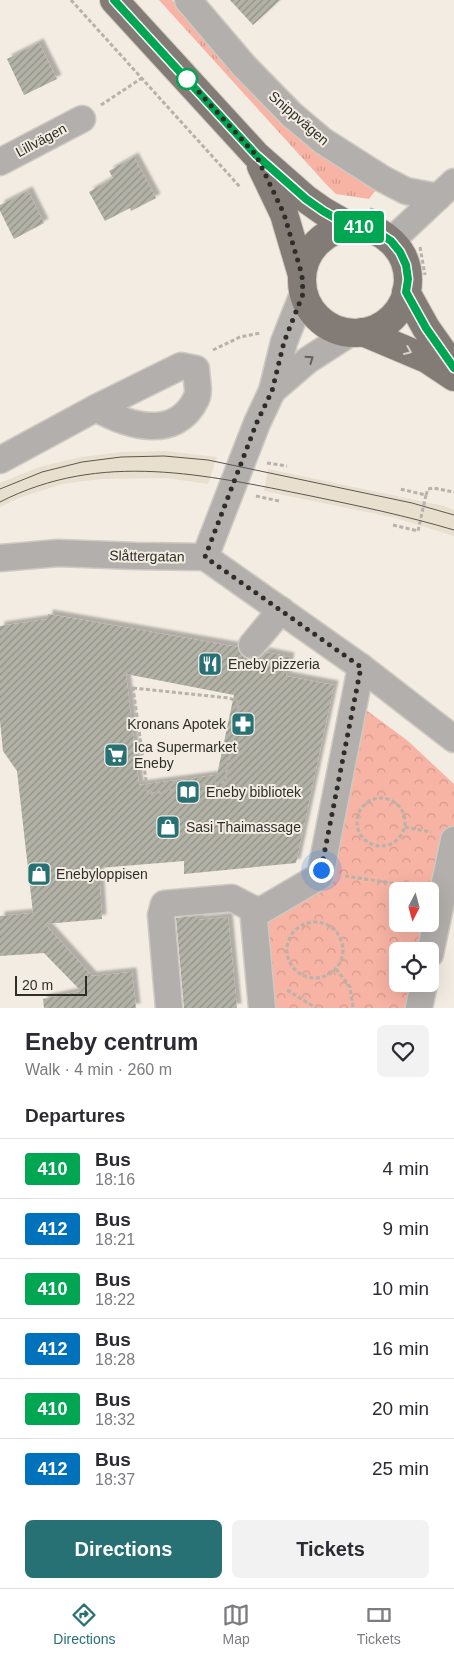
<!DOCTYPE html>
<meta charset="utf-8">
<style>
:root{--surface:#fff;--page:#f2f2f3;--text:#2b2b33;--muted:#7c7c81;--line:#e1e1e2;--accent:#277175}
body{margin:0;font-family:Arial,sans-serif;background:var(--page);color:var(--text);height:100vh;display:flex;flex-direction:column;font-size:19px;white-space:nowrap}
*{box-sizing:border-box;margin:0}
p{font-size:16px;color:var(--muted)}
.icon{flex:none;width:28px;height:28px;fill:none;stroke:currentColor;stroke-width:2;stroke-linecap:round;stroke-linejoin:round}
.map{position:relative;height:1008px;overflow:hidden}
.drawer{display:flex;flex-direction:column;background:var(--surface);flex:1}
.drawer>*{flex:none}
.badge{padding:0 10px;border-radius:4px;font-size:18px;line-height:32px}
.needle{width:32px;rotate:186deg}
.fabs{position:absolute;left:389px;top:882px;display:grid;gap:10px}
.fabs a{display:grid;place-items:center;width:50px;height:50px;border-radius:8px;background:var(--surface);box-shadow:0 5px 20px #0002;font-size:25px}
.scale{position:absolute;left:15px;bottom:12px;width:72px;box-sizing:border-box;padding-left:5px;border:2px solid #2f2d29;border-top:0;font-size:14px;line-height:18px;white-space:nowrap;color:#2f2d29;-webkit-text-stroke:4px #f2ece2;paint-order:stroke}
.you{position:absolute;width:25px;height:25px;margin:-12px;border:4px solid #fff;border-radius:50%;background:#1a73e8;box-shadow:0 0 0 8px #1a73e833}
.map>.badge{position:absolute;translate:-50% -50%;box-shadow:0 0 0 2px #fff}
h2{padding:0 25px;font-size:19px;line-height:45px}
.round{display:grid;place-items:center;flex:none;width:52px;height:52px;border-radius:8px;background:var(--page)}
.headline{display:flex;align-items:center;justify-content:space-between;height:85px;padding:0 25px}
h1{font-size:24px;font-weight:700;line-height:38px}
.action{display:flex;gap:10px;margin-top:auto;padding:10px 25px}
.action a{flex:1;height:58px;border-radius:8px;background:var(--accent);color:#fff;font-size:20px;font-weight:700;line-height:58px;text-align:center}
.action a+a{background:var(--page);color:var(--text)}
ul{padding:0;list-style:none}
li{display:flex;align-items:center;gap:15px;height:60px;padding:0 25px;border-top:1px solid var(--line)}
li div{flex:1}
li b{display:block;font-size:19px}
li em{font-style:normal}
li .badge{min-width:55px;font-weight:700;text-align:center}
.menu{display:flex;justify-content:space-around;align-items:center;height:70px;border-top:1px solid var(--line);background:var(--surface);font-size:14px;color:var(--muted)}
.menu a{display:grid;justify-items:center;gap:2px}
.menu .on{color:var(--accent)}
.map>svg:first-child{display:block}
.built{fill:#e9dfcf}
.grass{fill:url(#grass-tufts)}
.park{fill:url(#park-crowns);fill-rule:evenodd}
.building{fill:url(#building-hatch);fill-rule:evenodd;filter:url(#shadow)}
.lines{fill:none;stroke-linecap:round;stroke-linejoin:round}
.minor-casing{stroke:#cfcac1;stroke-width:29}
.major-casing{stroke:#cfcac1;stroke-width:30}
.path{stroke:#b7b2aa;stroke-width:3;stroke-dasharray:4 2.5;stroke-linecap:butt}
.minor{stroke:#b3afac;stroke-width:26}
.major{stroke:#837b75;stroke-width:28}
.tram{stroke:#5a5752;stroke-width:1}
.oneway{stroke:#d6d0c7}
.oneway2{stroke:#64615d}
.line-casing{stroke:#fff;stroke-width:11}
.line{stroke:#00a651;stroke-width:8}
.walk{stroke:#2f2d29;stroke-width:5;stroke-dasharray:0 9}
.stop-dot{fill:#fff;stroke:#00a651;stroke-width:2.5}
.labels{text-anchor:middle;stroke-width:4;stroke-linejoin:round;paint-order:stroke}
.street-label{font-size:14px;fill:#2f2d29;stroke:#f2ece2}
.poi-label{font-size:14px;fill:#2f2d29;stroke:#f2ece2;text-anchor:start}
</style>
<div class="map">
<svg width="454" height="1008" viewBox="0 0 454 1008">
<defs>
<pattern id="grass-tufts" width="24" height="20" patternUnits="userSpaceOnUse" patternTransform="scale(1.25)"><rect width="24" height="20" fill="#f7b3a4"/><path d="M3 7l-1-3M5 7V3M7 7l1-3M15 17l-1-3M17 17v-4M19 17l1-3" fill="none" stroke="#d49a8d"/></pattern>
<pattern id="park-crowns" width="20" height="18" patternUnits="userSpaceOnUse" patternTransform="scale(1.25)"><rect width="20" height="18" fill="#f7b3a4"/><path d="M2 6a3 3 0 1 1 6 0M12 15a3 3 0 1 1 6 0" fill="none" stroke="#d49a8d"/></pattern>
<pattern id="building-hatch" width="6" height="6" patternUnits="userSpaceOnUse" patternTransform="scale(1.25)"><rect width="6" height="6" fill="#b2b2a7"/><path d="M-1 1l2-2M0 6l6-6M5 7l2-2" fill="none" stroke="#919188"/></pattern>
<filter id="shadow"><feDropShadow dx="4.5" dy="-4.5" stdDeviation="1" flood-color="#0004"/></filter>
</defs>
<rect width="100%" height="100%" fill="#f2ece2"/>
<g class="built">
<path d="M 165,451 L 217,457 L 208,484 L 166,478 L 101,479 L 62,484 L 19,498 L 0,507 L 0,483 L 39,467 L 81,457 L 122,452 Z"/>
<path d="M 268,469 L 444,506 L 454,510 L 454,536 L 396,518 L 264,491 Z"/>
</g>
<path class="grass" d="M 159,0 L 172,0 L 283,123 L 376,190 L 369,199 L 336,194 L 325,183 Z"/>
<path class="park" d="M 354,701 L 408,741 L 454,784 L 454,840 L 430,951 L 398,951 L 398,984 L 424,984 L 419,1008 L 262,1008 L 262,910 L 320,876 ZM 398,891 L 430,891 L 430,924 L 398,924 Z"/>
<g class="building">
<path d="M 230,0 L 280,0 L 253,25 Z"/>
<path d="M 39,43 L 57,79 L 24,95 L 7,59 Z"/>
<path d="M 134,157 L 156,198 L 131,211 L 130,208 L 105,221 L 89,192 L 113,178 L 109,171 Z"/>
<path d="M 28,191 L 44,223 L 14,239 L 0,211 L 0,205 Z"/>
<path d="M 48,614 L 238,647 L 242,656 L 250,660 L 258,659 L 265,652 L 290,657 L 286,676 L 334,685 L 296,863 L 184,874 L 184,861 L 99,868 L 102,919 L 45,924 L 92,976 L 132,972 L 136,1008 L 44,1008 L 43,999 L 81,991 L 44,953 L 0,956 L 0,916 L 33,913 L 17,771 L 3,751 L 0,721 L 0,626 L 48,619 ZM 126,674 L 234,695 L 217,775 L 139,785 Z"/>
<path d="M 199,916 L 199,920 L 228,917 L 237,1008 L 184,1008 L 176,918 Z"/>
</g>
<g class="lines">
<g class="minor-casing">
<g id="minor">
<path d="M 188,0 L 244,66 L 291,114 L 323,141 L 381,178 L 406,191 L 438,197"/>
<path d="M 0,162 L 82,119"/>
<path d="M 391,241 L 454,182"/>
<path d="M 272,391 L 308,360 L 350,333"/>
<path d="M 0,460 L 96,408 L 181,366 L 196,369 C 196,377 200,392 196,399 C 176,441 128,426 96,408"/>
<path d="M 205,557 L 361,667 L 454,739"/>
<path d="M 0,558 L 58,553 L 136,556 L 205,557 L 257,423 L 272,391 L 284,342 L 303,294"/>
<path d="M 252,645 L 281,610"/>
<path d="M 253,909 L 262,910 L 320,876 L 361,667"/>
<path d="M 430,954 L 454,840"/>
<path d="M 169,1008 L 161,915 L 164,904 L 232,898 L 253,909 L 262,1008"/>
<path d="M 419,1008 L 424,984"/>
</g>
</g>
<g class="major-casing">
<g id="major">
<path d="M 114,0 L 256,155 L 306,199 L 323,211 L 351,227"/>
<path d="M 261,166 L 284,214 L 302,275"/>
<circle cx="355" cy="280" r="53"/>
<path d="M 406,292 L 426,328 L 454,368"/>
<path d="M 363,332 L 427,359 L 454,377"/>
</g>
</g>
<g class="path">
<path d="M 71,0 L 240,187"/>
<path d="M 101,105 L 142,78"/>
<path d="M 370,209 L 385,214"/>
<path d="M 420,247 L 425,275"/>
<path d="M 213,350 L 240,337 L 260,333"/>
<path d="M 267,463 L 287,466"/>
<path d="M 426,495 L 428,489 L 433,488 L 454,492"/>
<path d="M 256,496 L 279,501"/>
<path d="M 393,525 L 418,531 L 426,495 L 400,489"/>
<path d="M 133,688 L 229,698 L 239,702 L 225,782 L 148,794 Z"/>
<circle cx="381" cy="822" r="24"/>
<path d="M 405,827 L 431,832"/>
<path d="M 345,876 L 418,887"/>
<circle cx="315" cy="950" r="28"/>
<path d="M 336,969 L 350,987 L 353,1008"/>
<path d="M 287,990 L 316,1008"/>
</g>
<use href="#minor" class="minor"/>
<use href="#major" class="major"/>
<g class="tram">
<path d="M 0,489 L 42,472 L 82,462 L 121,457 L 164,456 L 208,460 L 412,503 L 454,515"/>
<path d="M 0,502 C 101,450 206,475 311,496 C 359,506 407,516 454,530"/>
</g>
</g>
<defs><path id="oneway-chevron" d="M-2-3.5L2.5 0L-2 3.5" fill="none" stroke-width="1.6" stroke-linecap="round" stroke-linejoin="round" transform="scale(1.25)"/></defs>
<use class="oneway" href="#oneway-chevron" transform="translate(408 351) rotate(23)"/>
<use class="oneway2" href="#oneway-chevron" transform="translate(310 359) rotate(-35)"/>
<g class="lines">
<g class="line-casing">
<path id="line" d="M 114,0 L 256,155 L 306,199 L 323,211 L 351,227 L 366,228 L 379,233 L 391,241 L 400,252 L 406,265 L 408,279 L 406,292 L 426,328 L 454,368"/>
</g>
<use href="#line" class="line"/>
<path class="walk" d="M 187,79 L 256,155 L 284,214 L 302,275 L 303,294 L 284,342 L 272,391 L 257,422 L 205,557 L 361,667 L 321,870"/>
</g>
<defs>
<g id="restaurant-square" transform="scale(1.25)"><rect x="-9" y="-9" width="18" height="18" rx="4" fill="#277175" stroke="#f2ece2"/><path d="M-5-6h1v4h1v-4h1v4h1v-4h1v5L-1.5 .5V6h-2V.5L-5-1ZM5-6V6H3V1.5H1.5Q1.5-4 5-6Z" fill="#fff"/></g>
<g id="pharmacy-square" transform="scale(1.25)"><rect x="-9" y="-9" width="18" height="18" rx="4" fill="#277175" stroke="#f2ece2"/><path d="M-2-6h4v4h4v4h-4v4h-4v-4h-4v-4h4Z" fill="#fff"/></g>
<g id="supermarket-square" transform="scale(1.25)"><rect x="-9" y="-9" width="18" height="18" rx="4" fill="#277175" stroke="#f2ece2"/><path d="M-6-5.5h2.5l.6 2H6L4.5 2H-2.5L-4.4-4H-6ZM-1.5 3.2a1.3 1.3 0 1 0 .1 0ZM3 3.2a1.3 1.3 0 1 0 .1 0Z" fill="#fff"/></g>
<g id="library-square" transform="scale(1.25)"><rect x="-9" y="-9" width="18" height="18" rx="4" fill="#277175" stroke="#f2ece2"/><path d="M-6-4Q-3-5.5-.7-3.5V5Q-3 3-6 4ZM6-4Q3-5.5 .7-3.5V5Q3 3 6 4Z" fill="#fff"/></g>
<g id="shop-square" transform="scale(1.25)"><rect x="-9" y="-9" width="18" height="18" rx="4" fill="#277175" stroke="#f2ece2"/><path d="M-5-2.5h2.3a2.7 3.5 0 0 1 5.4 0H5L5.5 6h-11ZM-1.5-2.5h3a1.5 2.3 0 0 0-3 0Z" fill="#fff"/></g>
</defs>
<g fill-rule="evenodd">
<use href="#restaurant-square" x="210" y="664"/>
<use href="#pharmacy-square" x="243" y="724"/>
<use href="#supermarket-square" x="116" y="755"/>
<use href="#library-square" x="188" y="792"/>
<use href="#shop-square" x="168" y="827"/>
<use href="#shop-square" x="39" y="874"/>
</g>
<circle class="stop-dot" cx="187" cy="79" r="10"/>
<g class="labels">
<g class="street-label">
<text transform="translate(299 118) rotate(41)" y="5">Snippvägen</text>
<text transform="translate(41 140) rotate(-28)" y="5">Lillvägen</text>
<text transform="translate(147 556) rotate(1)" y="5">Slåttergatan</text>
</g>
<g class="poi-label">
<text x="228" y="669">Eneby pizzeria</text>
<text x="226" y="729" text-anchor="end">Kronans Apotek</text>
<text x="134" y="752">Ica Supermarket<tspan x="134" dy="16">Eneby</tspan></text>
<text x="206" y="797">Eneby bibliotek</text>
<text x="186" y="832">Sasi Thaimassage</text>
<text x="56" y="879">Enebyloppisen</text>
</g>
</g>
</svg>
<div class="fabs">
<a><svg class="needle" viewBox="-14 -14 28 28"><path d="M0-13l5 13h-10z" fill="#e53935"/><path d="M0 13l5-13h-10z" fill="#7c7c81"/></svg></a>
<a><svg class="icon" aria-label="locate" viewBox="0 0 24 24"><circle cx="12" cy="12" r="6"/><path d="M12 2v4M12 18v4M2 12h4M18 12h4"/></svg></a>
</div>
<div class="scale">20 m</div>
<div class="you" style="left:321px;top:870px"></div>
<b class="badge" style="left:359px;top:227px;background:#00a651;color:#fff">410</b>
</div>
<section class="drawer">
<div class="headline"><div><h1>Eneby centrum</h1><p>Walk · 4 min · 260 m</p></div><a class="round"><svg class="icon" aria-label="heart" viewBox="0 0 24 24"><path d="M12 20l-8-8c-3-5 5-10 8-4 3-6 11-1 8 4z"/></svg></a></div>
<h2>Departures</h2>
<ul>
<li><span class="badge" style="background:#00a651;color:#fff">410</span><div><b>Bus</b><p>18:16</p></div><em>4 min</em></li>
<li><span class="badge" style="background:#0072bc;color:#fff">412</span><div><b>Bus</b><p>18:21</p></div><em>9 min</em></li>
<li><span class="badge" style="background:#00a651;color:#fff">410</span><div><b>Bus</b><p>18:22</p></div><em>10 min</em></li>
<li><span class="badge" style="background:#0072bc;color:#fff">412</span><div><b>Bus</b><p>18:28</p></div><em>16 min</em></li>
<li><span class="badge" style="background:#00a651;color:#fff">410</span><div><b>Bus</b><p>18:32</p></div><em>20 min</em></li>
<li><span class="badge" style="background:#0072bc;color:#fff">412</span><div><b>Bus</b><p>18:37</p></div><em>25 min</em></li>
</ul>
<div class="action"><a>Directions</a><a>Tickets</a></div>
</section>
<nav class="menu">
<a class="on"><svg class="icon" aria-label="directions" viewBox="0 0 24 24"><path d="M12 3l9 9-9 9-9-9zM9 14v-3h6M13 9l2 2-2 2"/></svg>Directions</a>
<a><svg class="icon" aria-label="map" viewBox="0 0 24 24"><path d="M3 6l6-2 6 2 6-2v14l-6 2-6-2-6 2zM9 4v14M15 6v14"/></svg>Map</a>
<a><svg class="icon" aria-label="tickets" viewBox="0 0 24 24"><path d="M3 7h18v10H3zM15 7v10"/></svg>Tickets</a>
</nav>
